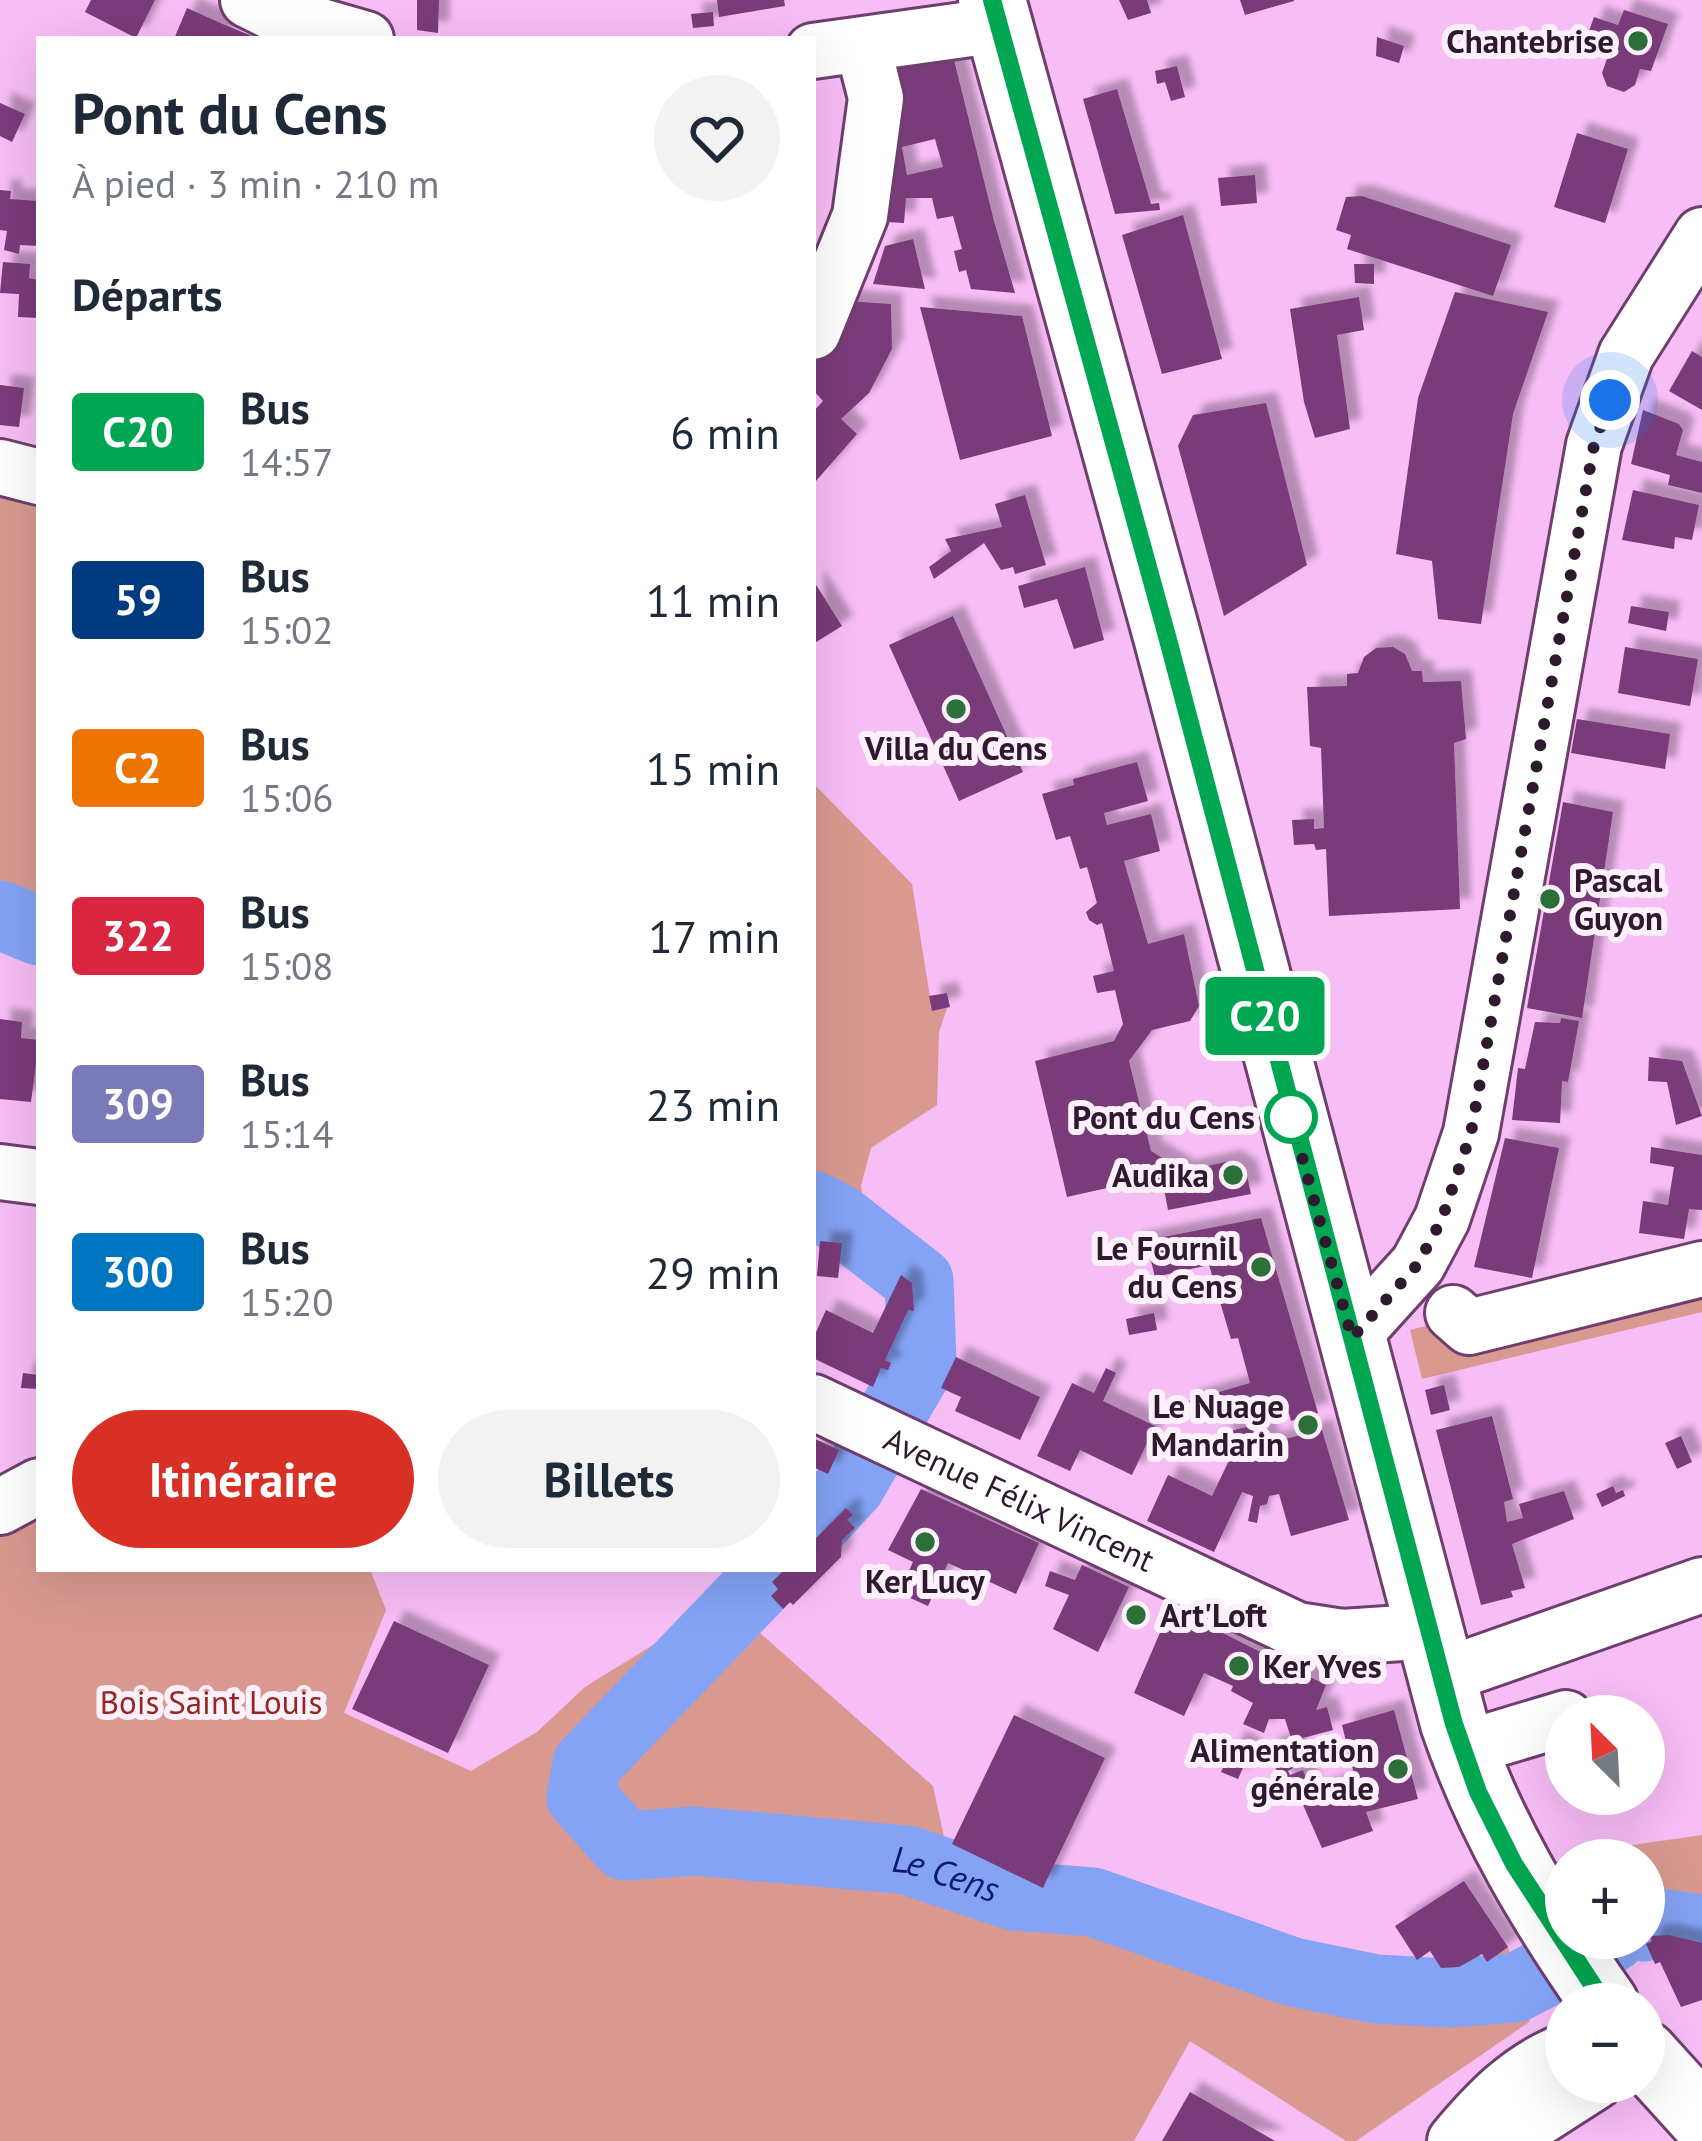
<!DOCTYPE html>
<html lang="fr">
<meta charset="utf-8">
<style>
:root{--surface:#fff;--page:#f2f2f3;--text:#1f2937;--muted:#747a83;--accent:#d93025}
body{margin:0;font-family:"PT Sans",sans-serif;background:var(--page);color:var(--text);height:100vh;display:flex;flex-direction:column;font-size:45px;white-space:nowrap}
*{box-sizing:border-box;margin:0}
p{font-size:39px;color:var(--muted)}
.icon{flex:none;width:66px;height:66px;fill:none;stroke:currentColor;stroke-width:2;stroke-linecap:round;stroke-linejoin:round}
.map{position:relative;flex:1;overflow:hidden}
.details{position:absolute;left:36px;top:36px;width:780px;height:1536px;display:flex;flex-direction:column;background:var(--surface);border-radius:0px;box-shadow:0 12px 48px #0002}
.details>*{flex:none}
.badge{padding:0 24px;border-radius:9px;font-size:42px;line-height:78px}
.needle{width:78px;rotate:336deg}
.buttons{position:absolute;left:1545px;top:1695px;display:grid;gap:24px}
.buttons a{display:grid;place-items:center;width:120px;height:120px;border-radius:50%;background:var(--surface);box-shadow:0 12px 48px #0002;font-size:60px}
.you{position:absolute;width:60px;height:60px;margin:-30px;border:9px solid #fff;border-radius:50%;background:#1a73e8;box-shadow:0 0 0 18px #1a73e833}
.map>.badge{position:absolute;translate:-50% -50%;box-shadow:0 0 0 6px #fff}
h2{padding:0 36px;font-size:45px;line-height:108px}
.round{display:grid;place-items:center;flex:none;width:126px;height:126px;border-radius:63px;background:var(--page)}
.overview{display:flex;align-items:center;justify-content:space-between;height:204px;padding:0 36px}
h1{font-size:57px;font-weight:800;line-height:90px}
.cta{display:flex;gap:24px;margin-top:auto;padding:24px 36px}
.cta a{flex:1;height:138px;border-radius:72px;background:var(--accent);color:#fff;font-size:48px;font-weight:800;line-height:138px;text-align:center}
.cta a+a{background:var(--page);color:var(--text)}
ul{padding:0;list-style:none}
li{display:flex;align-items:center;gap:36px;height:168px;padding:0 36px}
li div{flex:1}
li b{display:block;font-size:45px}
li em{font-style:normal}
li .badge{min-width:132px;font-weight:700;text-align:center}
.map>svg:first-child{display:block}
.green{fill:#d99990}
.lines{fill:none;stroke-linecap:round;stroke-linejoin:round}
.stream{stroke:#84a3f5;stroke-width:12}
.river{stroke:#84a3f5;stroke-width:69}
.building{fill:#7a3a7a;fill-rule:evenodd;filter:url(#shadow)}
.minor-casing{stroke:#6f3e6e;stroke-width:60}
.major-casing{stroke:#6f3e6e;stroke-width:72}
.minor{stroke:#fff;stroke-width:54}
.major{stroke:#fff;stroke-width:66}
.line-casing{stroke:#fff;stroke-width:27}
.line{stroke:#00a651;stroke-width:18}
.walk{stroke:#2e192e;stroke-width:12;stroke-dasharray:0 21.6}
.poi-dot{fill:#2d6f39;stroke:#fcf0fb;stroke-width:4.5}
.stop-dot{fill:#fff;stroke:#00a651;stroke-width:6}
.labels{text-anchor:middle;stroke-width:12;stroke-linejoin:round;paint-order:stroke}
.poi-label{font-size:33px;font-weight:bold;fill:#2e192e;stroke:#fcf0fb;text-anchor:end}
.stop-label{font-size:33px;font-weight:bold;fill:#2e192e;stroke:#fcf0fb;text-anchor:end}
.street-label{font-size:33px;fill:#2e192e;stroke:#fcf0fb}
.park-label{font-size:33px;fill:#99231f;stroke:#fcf0fb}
.water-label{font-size:36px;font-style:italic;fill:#0d1976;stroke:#fcf0fb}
</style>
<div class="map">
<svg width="1702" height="2141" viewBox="0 0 1702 2141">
<defs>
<filter id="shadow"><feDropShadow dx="11" dy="-11" stdDeviation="3" flood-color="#0004"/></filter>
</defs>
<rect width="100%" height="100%" fill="#f7bdf5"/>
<g class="green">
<path d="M 0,497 L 39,503 L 39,917 L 0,900 Z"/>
<path d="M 813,783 L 912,884 L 932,1010 L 947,1008 L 939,1032 L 937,1105 L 871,1148 L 861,1186 L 864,1204 L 845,1205 L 813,1189 Z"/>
<path d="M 1702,1257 L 1702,1312 L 1422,1379 L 1410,1330 Z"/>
<path d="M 39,1511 L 39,1569 L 370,1569 L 386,1610 L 344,1713 L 471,1771 L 537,1732 L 585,1687 L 724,1601 L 933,1786 L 948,1855 L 1044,1890 L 1128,1894 L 1160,1901 L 1290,1960 L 1345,1958 L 1423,1979 C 1451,1962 1478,1968 1508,1947 L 1531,2010 L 1529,2022 L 1356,2141 L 1346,2141 L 1190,2041 L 1134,2141 L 0,2141 L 0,1536 Z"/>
<path d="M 1702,1835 L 1702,1940 C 1632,1925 1644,1929 1644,1860 L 1598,1860 L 1591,1851 Z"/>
</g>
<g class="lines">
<path class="stream" d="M 1481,2010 L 1515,1988"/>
<g class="river">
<path d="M 0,915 L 39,931"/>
<path d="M 813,1205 L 838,1218 L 919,1281 L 922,1362 L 851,1485 L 813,1526"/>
<path id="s1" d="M 774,1569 L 587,1764 L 581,1797 L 625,1846 L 694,1841 L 907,1860 L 1014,1896 L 1093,1902 L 1293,1972 L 1376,1989 L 1449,1993 L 1515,1988 L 1612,1938"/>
<path d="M 1644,1927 L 1659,1923 L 1702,1929"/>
</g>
</g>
<g class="building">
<path d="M 91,0 L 155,0 L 136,38 L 85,12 Z"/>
<path d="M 417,0 L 439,0 L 438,33 L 417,30 Z"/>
<path d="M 717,0 L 784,0 L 785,6 L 719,17 Z"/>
<path d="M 1119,0 L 1147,0 L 1151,13 L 1128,20 Z"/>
<path d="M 1240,0 L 1294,0 L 1294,1 L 1245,15 Z"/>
<path d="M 187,8 L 225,25 L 260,39 L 174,39 Z"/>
<path d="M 1624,10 L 1668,24 L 1651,71 L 1640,69 L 1635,85 L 1624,92 L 1607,86 L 1602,73 L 1608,56 L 1583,48 L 1594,17 L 1618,25 Z"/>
<path d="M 713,12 L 714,26 L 693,28 L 691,14 Z"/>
<path d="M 1377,37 L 1404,46 L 1399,63 L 1376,56 Z"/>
<path d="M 951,48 L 994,221 L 1015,293 L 971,289 L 966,270 L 959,272 L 954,251 L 962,249 L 953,216 L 937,219 L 932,198 L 906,198 L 904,223 L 869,221 L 886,63 ZM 935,139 L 943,167 L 907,175 L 902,147 Z"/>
<path d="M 1177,66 L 1185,97 L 1171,101 L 1165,82 L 1157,84 L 1155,71 Z"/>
<path d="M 1117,89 L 1151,204 L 1159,203 L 1160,210 L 1115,214 L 1083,99 Z"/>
<path d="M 0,103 L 25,114 L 12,142 L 0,136 Z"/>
<path d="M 1577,133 L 1628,149 L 1605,223 L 1554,207 Z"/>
<path d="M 1255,175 L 1257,203 L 1221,206 L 1218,178 Z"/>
<path d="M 0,190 L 11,191 L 10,199 L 39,201 L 39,246 L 20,245 L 19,254 L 4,250 L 7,231 L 0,230 Z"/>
<path d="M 1362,196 L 1511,245 L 1493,296 L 1347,249 L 1351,235 L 1336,230 L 1346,197 Z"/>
<path d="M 1183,215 L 1222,359 L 1162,374 L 1122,235 Z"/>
<path d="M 913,239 L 925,289 L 873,284 L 885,246 Z"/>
<path d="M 3,262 L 30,264 L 29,278 L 39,280 L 39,318 L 18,317 L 19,294 L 0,293 Z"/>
<path d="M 1354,264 L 1374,264 L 1374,284 L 1355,283 Z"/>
<path d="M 1455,292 L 1548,312 L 1513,414 L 1481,624 L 1438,619 L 1432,561 L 1396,554 L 1418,398 Z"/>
<path d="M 1359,297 L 1364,330 L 1337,335 L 1350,429 L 1315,438 L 1304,402 L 1290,309 Z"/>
<path d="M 832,300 L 891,304 L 892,349 L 869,393 L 841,419 L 857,434 L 816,481 L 813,412 L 823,401 L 813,390 L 813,337 Z"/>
<path d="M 920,307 L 1022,316 L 1052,436 L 960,460 Z"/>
<path d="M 1692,351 L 1702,357 L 1702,410 L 1669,391 Z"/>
<path d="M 0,385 L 24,388 L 19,427 L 0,425 Z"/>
<path d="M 1266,403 L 1307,565 L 1224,616 L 1178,446 L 1193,415 Z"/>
<path d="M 1643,410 L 1679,424 L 1683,430 L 1676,455 L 1702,462 L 1702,493 L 1668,485 L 1670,475 L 1631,464 Z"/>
<path d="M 1633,490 L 1699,505 L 1692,540 L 1675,537 L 1674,549 L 1622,540 Z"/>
<path d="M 1025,495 L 1046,565 L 1015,574 L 1013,567 L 1001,570 L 984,543 L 934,579 L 929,567 L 951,551 L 945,539 L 1002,527 L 995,504 Z"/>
<path d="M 1085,567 L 1104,640 L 1074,649 L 1057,599 L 1024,608 L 1018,586 Z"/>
<path d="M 813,580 L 842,626 L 813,644 Z"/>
<path d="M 1631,606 L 1669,612 L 1666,631 L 1628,623 Z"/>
<path d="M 953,616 L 1023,772 L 959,801 L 889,645 Z"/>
<path d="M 1393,647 L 1405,654 L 1412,671 L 1422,671 L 1423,682 L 1461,681 L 1466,739 L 1454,743 L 1460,909 L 1329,916 L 1326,849 L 1316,850 L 1314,844 L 1294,845 L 1292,820 L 1314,819 L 1314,829 L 1324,828 L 1321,748 L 1310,746 L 1307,687 L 1347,686 L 1347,674 L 1358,673 L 1364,657 L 1376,648 Z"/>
<path d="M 1625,647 L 1698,659 L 1690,706 L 1618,693 Z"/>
<path d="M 1577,719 L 1670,734 L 1665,769 L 1571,753 Z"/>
<path d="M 1137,762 L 1148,801 L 1104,813 L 1107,825 L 1151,814 L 1160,851 L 1124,861 L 1148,944 L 1184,934 L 1199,1006 L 1190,1021 L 1152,1030 L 1129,1061 L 1151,1151 L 1184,1171 L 1230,1161 L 1246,1171 L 1251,1194 L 1168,1210 L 1164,1189 L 1147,1179 L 1067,1197 L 1035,1061 L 1114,1041 L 1123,1024 L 1115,990 L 1097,993 L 1093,976 L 1114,971 L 1102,923 L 1097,925 L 1089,920 L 1086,912 L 1097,903 L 1087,867 L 1080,869 L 1070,836 L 1056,840 L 1042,794 L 1074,785 L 1073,779 Z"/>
<path d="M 1563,802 L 1613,812 L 1582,1018 L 1527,1008 Z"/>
<path d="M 947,993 L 950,1007 L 932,1011 L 929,996 Z"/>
<path d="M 1561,1018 L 1579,1021 L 1568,1082 L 1562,1081 L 1560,1123 L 1512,1120 L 1518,1068 L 1525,1069 L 1535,1022 L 1560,1023 Z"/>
<path d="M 0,1019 L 22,1022 L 21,1038 L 39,1040 L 31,1102 L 0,1099 Z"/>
<path d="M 1649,1057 L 1682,1061 L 1702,1116 L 1676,1125 L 1667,1082 L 1648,1081 Z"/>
<path d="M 1505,1138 L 1559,1148 L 1532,1278 L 1474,1267 Z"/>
<path d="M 1651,1147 L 1702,1155 L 1702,1210 L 1689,1209 L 1684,1239 L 1639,1233 L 1643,1201 L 1668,1205 L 1674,1167 L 1650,1163 Z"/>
<path d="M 1261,1218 L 1318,1413 L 1291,1421 L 1285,1399 L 1206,1421 L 1188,1401 L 1250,1383 L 1238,1338 L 1231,1339 L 1209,1265 L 1155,1277 L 1148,1249 L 1133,1251 L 1132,1243 Z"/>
<path d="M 820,1241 L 842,1243 L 838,1278 L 817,1276 Z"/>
<path d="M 901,1275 L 912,1283 L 914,1311 L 908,1310 L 885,1360 L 891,1363 L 888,1370 L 881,1368 L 873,1387 L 813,1358 L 813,1339 L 826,1310 L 873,1333 Z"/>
<path d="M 1154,1313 L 1157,1330 L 1129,1335 L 1126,1319 Z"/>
<path d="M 956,1357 L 1040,1397 L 1020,1440 L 955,1411 L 961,1397 L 941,1388 Z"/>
<path d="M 1106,1368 L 1116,1373 L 1103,1401 L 1155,1426 L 1132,1475 L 1080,1450 L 1070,1471 L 1037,1456 L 1072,1383 L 1094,1393 Z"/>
<path d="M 23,1373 L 39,1375 L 39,1389 L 21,1388 Z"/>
<path d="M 1444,1385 L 1450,1410 L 1431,1415 L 1425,1390 Z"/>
<path d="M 1492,1416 L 1513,1499 L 1504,1502 L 1507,1522 L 1523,1518 L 1519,1504 L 1564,1491 L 1574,1519 L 1512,1544 L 1525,1588 L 1511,1591 L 1513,1597 L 1481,1605 L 1436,1430 Z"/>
<path d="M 1263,1423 L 1268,1443 L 1322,1430 L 1349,1520 L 1291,1536 L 1279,1494 L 1269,1496 L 1267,1504 L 1260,1506 L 1257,1523 L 1248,1521 L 1253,1496 L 1242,1492 L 1214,1552 L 1147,1521 L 1168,1475 L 1212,1496 L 1233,1452 L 1217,1434 Z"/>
<path d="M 1681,1436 L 1692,1462 L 1677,1469 L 1665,1443 Z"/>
<path d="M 813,1438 L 839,1450 L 828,1474 L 813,1467 Z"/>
<path d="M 1613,1486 L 1616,1493 L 1623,1490 L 1625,1496 L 1602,1507 L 1596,1494 Z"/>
<path d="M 921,1489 L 1039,1543 L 1016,1594 L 948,1563 L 928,1606 L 899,1593 L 913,1562 L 888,1550 Z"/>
<path d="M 846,1508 L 853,1515 L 847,1520 L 855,1528 L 842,1540 L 841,1557 L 793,1605 L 790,1602 L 783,1609 L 771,1596 L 778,1589 L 772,1582 L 785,1569 L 813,1569 L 813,1541 Z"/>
<path d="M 1082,1565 L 1129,1587 L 1098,1652 L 1053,1629 L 1069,1595 L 1045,1586 L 1050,1571 L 1075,1580 Z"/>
<path d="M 1171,1607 L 1326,1685 L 1316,1710 L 1327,1707 L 1333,1730 L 1292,1741 L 1301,1764 L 1288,1771 L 1290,1775 L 1303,1770 L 1312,1793 L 1355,1778 L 1342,1725 L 1394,1710 L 1418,1799 L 1366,1812 L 1373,1831 L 1322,1848 L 1300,1798 L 1291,1802 L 1267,1749 L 1292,1741 L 1285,1719 L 1269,1719 L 1264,1733 L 1243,1724 L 1253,1703 L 1231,1691 L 1233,1686 L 1204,1673 L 1184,1716 L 1134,1693 Z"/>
<path d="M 394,1621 L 489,1665 L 448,1753 L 352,1709 Z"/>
<path d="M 1014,1715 L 1105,1758 L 1043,1888 L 952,1844 Z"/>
<path d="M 1235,1741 L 1251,1750 L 1238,1779 L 1221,1772 Z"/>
<path d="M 1464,1881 L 1508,1947 L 1487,1962 L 1482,1954 L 1459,1967 L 1441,1968 L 1430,1951 L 1417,1960 L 1395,1926 Z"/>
<path d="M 1669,1935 L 1702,1943 L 1702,2000 L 1681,2007 L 1660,1962 L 1655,1964 L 1646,1944 L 1652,1941 L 1649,1936 Z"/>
<path d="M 1190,2092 L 1204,2100 L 1275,2141 L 1162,2141 Z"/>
</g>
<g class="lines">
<g class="minor-casing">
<g id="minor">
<path d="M 248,0 L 272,12 L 366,39"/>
<path d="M 813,51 L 999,25"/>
<path d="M 813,332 L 860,216 L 876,98 L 863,46"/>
<path d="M 0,467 L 39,477"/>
<path d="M 0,1172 L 39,1177"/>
<path d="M 1453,1313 L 1469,1327 L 1702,1269"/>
<path d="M 1351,1338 L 1418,1264 L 1442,1219 L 1471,1133 L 1594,445 L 1626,355 L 1702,235"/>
<path id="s2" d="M 813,1402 L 1297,1630 L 1342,1637 L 1432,1631"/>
<path d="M 0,1507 L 39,1486"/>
<path d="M 1443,1676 L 1702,1585"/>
<path d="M 1463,1749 L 1566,1718"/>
<path d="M 1455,2141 C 1486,2104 1520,2068 1566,2051"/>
<path d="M 1503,2141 L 1595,2082"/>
</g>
</g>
<g class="major-casing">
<g id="major">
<path d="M 992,0 L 1167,636 L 1454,1723 C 1490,1828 1542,1914 1605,2004"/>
<path d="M 1644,2054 L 1702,2118"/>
</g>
</g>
<use href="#minor" class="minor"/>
<use href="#major" class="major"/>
</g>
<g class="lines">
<g class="line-casing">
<path id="line" d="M 992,0 L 1167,636 L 1454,1724 L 1478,1792 L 1514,1864 L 1605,2004"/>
</g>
<use href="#line" class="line"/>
<path class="walk" d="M 1291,1117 L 1352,1338 L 1418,1264 L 1442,1219 L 1471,1133 L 1594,445 L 1610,400"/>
</g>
<g class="poi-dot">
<circle cx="1638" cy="41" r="12"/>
<circle cx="956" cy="709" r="12"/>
<circle cx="1550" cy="899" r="12"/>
<circle cx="1233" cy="1175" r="12"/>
<circle cx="1261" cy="1267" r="12"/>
<circle cx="1308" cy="1425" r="12"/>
<circle cx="925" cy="1542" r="12"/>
<circle cx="1136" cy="1615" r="12"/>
<circle cx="1239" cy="1666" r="12"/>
<circle cx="1398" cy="1769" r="12"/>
</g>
<circle class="stop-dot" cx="1291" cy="1117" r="24"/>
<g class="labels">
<g class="poi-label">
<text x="1614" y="53">Chantebrise</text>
<text x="956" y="760" text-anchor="middle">Villa du Cens</text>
<text x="1574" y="892" text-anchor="start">Pascal<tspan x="1574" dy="38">Guyon</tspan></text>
<text x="1209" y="1187">Audika</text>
<text x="1237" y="1260">Le Fournil<tspan x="1237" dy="38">du Cens</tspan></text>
<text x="1284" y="1418">Le Nuage<tspan x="1284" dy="38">Mandarin</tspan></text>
<text x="925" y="1593" text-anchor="middle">Ker Lucy</text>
<text x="1160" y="1627" text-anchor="start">Art'Loft</text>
<text x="1263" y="1678" text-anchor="start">Ker Yves</text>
<text x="1374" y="1762">Alimentation<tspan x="1374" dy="38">générale</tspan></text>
</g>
<g class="stop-label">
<text x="1255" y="1129">Pont du Cens</text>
</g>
<g class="street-label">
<text dy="12" stroke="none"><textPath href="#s2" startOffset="228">Avenue Félix Vincent</textPath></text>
</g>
<g class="park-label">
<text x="211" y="1714">Bois Saint Louis</text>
</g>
<g class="water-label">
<text dy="13" stroke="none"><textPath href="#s1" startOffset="693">Le Cens</textPath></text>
</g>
</g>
</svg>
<div class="buttons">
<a><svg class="needle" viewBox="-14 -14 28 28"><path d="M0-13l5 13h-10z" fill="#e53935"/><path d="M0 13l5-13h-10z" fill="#747a83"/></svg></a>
<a>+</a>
<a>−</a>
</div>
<div class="you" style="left:1610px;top:400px"></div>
<b class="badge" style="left:1265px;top:1016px;background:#00a651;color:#fff">C20</b>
<section class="details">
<div class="overview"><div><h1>Pont du Cens</h1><p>À pied · 3 min · 210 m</p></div><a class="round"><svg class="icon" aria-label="heart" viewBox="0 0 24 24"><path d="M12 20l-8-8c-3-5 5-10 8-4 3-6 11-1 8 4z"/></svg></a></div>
<h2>Départs</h2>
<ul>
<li><span class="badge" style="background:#00a651;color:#fff">C20</span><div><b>Bus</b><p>14:57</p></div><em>6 min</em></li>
<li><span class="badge" style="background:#003b80;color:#fff">59</span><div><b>Bus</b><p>15:02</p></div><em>11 min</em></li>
<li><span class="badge" style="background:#ee7402;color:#fff">C2</span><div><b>Bus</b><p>15:06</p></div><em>15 min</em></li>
<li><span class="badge" style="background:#d7263d;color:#fff">322</span><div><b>Bus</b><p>15:08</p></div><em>17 min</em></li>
<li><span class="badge" style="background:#7a7ab9;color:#fff">309</span><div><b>Bus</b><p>15:14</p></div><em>23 min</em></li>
<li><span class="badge" style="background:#0075bf;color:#fff">300</span><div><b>Bus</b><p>15:20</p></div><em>29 min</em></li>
</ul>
<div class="cta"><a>Itinéraire</a><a>Billets</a></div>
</section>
</div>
